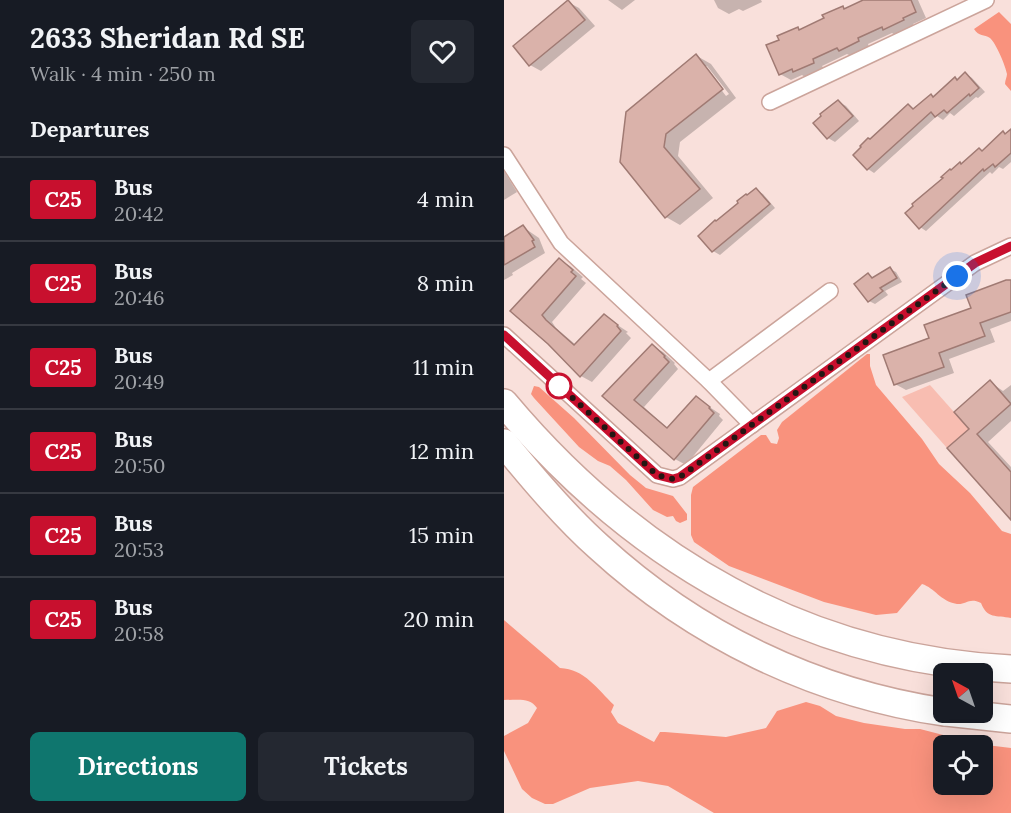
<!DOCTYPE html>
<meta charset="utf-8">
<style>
:root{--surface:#171b24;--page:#242831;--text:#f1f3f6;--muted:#9ea1a6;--line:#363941;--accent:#0f766e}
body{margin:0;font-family:Lora,serif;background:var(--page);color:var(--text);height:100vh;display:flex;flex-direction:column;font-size:22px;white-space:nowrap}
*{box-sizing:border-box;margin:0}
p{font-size:20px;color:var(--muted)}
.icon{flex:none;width:33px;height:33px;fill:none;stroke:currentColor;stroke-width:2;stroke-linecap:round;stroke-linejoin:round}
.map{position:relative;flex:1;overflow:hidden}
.sheet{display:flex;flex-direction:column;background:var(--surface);width:504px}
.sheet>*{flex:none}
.badge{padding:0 12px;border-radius:4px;font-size:21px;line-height:39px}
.needle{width:39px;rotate:320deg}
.tools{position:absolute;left:429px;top:663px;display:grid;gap:12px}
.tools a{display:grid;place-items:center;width:60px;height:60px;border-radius:9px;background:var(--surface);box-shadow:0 6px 24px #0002;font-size:30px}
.you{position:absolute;width:30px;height:30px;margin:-15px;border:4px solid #fff;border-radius:50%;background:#1a73e8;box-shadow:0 0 0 9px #1a73e833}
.map>.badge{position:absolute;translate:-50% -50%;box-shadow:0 0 0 3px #fff}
h2{padding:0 30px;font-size:22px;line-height:54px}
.round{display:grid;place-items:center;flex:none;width:63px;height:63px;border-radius:9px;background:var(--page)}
.headline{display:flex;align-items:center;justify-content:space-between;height:102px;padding:0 30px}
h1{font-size:28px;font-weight:700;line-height:45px}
.action{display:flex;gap:12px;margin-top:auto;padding:12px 30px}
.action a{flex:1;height:69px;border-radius:9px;background:var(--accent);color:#fff;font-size:24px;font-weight:700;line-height:69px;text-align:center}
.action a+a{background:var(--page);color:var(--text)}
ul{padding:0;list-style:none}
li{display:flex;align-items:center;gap:18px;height:84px;padding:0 30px;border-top:2px solid var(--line)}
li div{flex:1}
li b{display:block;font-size:22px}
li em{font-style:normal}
li .badge{min-width:66px;font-weight:700;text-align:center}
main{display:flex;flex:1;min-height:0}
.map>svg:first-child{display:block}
.green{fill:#f8bdb1}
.forest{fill:#f9927d;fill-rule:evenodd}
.shadow{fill:#0003;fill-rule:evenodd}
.building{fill:#dab2aa;stroke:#a07a73;stroke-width:1.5}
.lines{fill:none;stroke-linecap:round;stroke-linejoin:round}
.street-casing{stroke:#cba49b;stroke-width:18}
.highway-casing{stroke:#cba49b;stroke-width:30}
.street{stroke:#fff;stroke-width:15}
.highway{stroke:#fff;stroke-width:27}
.line-casing{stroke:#fff;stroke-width:14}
.line{stroke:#c8102e;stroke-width:9}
.walk{stroke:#241613;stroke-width:6;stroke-dasharray:0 10.8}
.stop-dot{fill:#fff;stroke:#c8102e;stroke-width:3}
</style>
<main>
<section class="sheet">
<div class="headline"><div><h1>2633 Sheridan Rd SE</h1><p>Walk · 4 min · 250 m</p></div><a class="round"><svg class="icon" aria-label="heart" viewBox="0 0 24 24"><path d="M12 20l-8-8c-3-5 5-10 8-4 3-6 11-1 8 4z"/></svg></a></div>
<h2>Departures</h2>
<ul>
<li><span class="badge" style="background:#c8102e;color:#fff">C25</span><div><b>Bus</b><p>20:42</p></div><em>4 min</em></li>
<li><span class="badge" style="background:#c8102e;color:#fff">C25</span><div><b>Bus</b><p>20:46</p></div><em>8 min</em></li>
<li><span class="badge" style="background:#c8102e;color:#fff">C25</span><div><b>Bus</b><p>20:49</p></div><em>11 min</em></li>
<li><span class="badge" style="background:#c8102e;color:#fff">C25</span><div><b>Bus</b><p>20:50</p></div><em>12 min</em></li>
<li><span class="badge" style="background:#c8102e;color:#fff">C25</span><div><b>Bus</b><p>20:53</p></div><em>15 min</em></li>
<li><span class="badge" style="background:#c8102e;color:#fff">C25</span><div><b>Bus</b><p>20:58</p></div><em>20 min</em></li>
</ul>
<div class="action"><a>Directions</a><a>Tickets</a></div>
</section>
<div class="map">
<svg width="507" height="813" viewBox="0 0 507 813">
<rect width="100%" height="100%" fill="#f9e0db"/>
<path class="green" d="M 426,385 L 465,429 L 443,448 L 398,397 Z"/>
<g class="forest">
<path d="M 495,12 L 507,24 L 507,91 L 501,84 C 501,80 503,77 503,74 C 502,67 492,43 486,38 C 480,34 475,37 470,29 Z"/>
<path d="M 363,354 L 366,354 L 366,366 L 372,385 L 418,439 L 435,464 L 466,493 L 498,531 L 507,534 L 507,618 C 492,615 483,619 477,603 C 465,597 462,605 453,604 C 436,601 431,588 418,584 L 393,613 L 372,615 L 320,602 L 225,566 L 190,542 L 187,535 L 187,495 L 189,487 L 257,435 L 262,435 L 267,443 L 273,444 L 275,438 L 273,430 L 278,422 Z"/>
<path d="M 30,386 L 35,387 L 70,418 L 126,475 L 142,488 L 169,496 L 183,514 L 183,520 L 176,523 L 172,521 L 169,516 L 163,517 L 149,510 L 122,480 L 106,466 L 94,461 L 75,447 L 30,398 L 27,394 Z"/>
<path d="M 0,620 L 56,668 C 81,669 93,689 110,705 L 107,712 L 114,723 L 150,742 L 156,732 L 161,732 L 222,737 L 262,728 L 273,711 L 302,702 L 316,706 L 332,716 L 360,723 L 401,729 L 416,729 L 474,744 L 507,748 L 507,813 L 210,813 L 164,786 L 134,781 L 86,788 L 49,804 L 41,804 L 28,798 L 18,789 L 0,751 L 0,736 L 24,723 L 33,708 C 26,697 13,700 0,700 ZM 440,746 L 478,746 L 478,784 L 440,784 Z"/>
</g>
<g class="shadow">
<path d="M 104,0 L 131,0 L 118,10 Z"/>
<path d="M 210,0 L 257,0 L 258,2 L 239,11 L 235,9 L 225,14 L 214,8 Z"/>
<path d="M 362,0 L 414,0 L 422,18 L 409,24 L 410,27 L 391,35 L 388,33 L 364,44 L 365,47 L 347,56 L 343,54 L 318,66 L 320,69 L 301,77 L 298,75 L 287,80 L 276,74 L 277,40 L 294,28 L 297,30 L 322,19 L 339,7 L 342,9 Z"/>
<path d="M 64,2 L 75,8 L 91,26 L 37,71 L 26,65 Z"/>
<path d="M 193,56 L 207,64 L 232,98 L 176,142 L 174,156 L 209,198 L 176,225 L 162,217 L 117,162 ZM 199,66 L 203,66 L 225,94 L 222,96 Z"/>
<path d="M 462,74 L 468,78 L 481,92 L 474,98 L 472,97 L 450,116 L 446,113 L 439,120 L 433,116 L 370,173 L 364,169 L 375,133 L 404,106 L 410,109 L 427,96 L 430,98 Z"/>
<path d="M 335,102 L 342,106 L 355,121 L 331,142 L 324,138 Z"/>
<path d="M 507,131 L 507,162 L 499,169 L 495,167 L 488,174 L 486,172 L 422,231 L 416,227 L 458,165 Z"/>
<path d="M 0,171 L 13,192 L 0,200 Z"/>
<path d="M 252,190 L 259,194 L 271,208 L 216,255 L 209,251 L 213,223 Z"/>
<path d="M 19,227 L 35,238 L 41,253 L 8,273 L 9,275 L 0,280 L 0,238 Z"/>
<path d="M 55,260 L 66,266 L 79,277 L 77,279 L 82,283 L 48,322 L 52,328 L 72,345 L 100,316 L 124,332 L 122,333 L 127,338 L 88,382 L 77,376 L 9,311 Z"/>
<path d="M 386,269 L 392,272 L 398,282 L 381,291 L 384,295 L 371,304 L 365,301 L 364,275 L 370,278 Z"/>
<path d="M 507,280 L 507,321 L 486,329 L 491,342 L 445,359 L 450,373 L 402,390 L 391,384 L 427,339 Z"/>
<path d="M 148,346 L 159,352 L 171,363 L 170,364 L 174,369 L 140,407 L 164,429 L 192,398 L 216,414 L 215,416 L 219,420 L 182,465 L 171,459 L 101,396 Z"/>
<path d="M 486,382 L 499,391 L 507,385 L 507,421 L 484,442 L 507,467 L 507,518 L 467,429 Z"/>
</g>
<g class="building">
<path d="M 64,0 L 81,20 L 25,66 L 9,46 Z"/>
<path d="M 359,0 L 407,0 L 412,12 L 399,18 L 400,20 L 379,30 L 378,27 L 354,38 L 355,41 L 335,51 L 333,48 L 309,59 L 310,63 L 289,72 L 288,69 L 275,75 L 262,45 L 275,40 L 273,36 L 294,27 L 295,30 L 320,18 L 318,15 L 339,6 L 340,9 Z"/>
<path d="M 192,54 L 219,89 L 162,134 L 160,147 L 196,189 L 161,218 L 116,162 L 122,112 Z"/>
<path d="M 461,72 L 475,88 L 466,96 L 465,94 L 443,113 L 440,110 L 431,117 L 427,112 L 363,170 L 349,155 L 357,147 L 356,146 L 364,138 L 366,139 L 404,104 L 409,109 L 427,94 L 429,97 L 451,77 L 453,80 Z"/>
<path d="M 334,100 L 349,116 L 323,139 L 309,123 L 317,116 L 316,114 Z"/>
<path d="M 507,129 L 507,153 L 491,167 L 489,164 L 480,171 L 479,169 L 415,229 L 401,213 L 409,206 L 408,204 L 439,178 L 437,177 L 446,169 L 447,170 L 456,162 L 457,164 L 475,148 L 478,151 L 499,131 L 501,134 Z"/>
<path d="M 252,188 L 266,204 L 208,252 L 194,236 L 211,220 L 212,221 L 234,203 L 233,201 L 242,194 L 243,195 Z"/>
<path d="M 19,225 L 30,240 L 28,241 L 31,247 L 0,265 L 0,237 Z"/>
<path d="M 55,258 L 69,270 L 67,272 L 72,276 L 38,315 L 42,320 L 70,345 L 100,314 L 114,325 L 113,326 L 117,331 L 76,377 L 44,344 L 6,311 Z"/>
<path d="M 386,267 L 393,278 L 376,288 L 379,291 L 364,302 L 350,284 L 364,273 L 368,278 Z"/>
<path d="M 502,280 L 507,280 L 507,312 L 476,323 L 481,336 L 435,353 L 440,367 L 390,385 L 379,355 L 425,338 L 420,325 L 467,308 L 462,295 Z"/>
<path d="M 148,344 L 161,356 L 160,357 L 165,362 L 130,400 L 163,428 L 192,396 L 206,407 L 205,408 L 210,413 L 170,460 L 98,396 Z"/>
<path d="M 486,380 L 507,404 L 473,434 L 507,472 L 507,520 L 443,448 L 465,429 L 450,412 Z"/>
</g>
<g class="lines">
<g class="street-casing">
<g id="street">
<path d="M 266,102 L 482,0"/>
<path d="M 0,155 L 57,243 L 205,381 L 248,425"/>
<path d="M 0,335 L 153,475 L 169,479 L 176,477 L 471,263 L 507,246"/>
<path d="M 205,381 L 326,291"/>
</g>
</g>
<g class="highway-casing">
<g id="highway">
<path d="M 0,403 C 131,559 301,659 507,669"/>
<path d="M 0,443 C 29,479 60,516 95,547 C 191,635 311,693 440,712"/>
<path d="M 442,712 L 507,719"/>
</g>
</g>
<use href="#street" class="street"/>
<use href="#highway" class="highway"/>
</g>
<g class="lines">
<g class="line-casing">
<path id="line" d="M 0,335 L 153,475 L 169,479 L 176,477 L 471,263 L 507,246"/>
</g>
<use href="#line" class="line"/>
<path class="walk" d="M 55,386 L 50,381 L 153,475 L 169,479 L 176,477 L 453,276"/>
</g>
<circle class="stop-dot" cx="55" cy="386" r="12"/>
</svg>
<div class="tools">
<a><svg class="needle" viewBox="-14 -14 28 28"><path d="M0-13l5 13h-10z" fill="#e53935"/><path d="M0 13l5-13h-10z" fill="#9ea1a6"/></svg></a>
<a><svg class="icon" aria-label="locate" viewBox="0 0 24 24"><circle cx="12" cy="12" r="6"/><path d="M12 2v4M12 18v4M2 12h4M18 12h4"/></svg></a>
</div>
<div class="you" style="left:453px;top:276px"></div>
</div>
</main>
